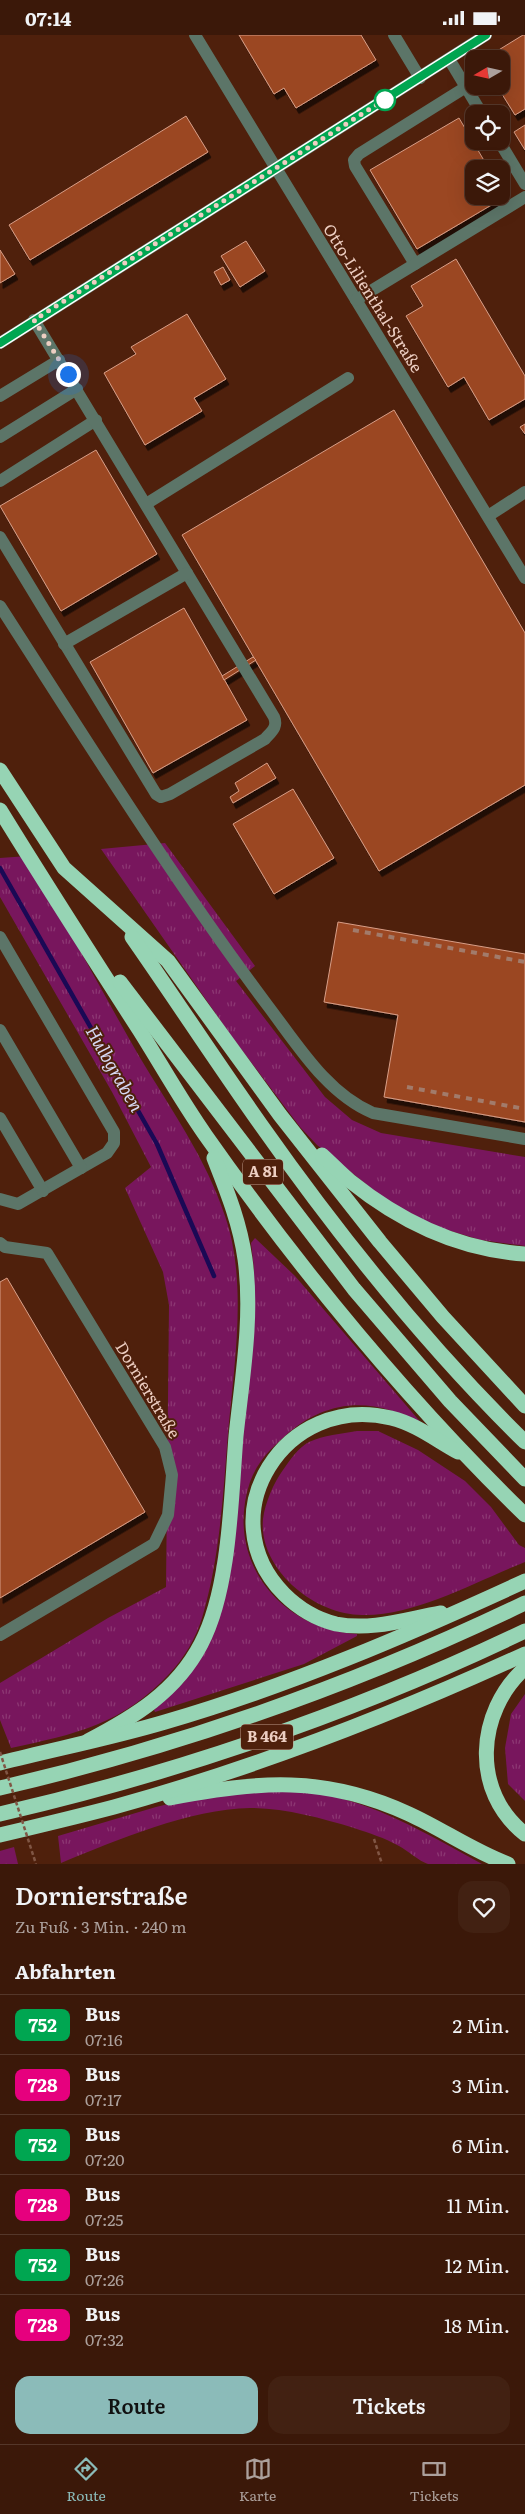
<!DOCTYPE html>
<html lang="de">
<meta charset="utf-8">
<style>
:root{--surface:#3b1809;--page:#422112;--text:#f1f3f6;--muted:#aca09c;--line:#54372a;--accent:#8bbbb9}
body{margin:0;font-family:Literata,serif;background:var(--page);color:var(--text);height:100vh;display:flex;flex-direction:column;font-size:19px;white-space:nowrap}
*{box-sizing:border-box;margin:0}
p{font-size:16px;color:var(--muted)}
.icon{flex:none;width:28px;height:28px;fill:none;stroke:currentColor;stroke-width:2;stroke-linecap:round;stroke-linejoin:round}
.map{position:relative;height:1829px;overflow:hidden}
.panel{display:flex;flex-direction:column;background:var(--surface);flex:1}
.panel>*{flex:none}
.badge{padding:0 10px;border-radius:8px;font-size:18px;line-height:32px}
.needle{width:32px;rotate:261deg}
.fabs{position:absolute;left:465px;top:15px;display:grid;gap:10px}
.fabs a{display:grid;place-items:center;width:45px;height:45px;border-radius:10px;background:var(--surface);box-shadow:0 5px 20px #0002,0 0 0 1px var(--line);font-size:25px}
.you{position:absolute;width:25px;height:25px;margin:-12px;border:4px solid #fff;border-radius:50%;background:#1a73e8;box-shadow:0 0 0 8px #1a73e833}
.map>.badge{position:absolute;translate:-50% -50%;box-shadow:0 0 0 2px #fff}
h2{padding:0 15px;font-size:19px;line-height:45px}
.round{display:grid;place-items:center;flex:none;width:52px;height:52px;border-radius:15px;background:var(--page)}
.head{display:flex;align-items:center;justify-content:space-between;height:85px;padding:0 15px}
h1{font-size:24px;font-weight:600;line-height:38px}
.button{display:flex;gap:10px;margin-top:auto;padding:10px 15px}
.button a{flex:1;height:58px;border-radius:15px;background:var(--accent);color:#111;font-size:20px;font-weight:600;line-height:58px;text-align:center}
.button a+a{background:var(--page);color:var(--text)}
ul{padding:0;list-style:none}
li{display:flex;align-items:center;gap:15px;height:60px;padding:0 15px;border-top:1px solid var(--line)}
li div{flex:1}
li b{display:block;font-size:19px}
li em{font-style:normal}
li .badge{min-width:55px;font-weight:700;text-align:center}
.status{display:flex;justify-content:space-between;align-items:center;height:35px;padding:0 25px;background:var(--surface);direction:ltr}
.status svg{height:14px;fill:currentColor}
.tab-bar{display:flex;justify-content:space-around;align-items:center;height:70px;border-top:1px solid var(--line);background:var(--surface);font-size:14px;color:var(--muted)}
.tab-bar a{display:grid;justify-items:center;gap:2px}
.tab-bar .current{color:var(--accent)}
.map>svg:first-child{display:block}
.grass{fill:url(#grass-tufts)}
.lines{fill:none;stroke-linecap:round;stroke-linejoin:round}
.stream{stroke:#1a0955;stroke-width:4.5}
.building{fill:#9b4723;stroke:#d89e87;filter:url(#shadow)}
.path{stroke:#805645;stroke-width:2.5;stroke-dasharray:4 2.5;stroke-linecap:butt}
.minor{stroke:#5c7568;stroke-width:12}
.highway{stroke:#96d4b4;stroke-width:15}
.rail{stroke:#a27b6b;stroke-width:4;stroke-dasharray:6 6;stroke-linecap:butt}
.path-bridge{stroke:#805645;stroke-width:2.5;stroke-dasharray:4 2.5;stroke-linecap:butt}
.line-casing{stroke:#fff;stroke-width:11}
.line{stroke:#00a651;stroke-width:8}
.walk{stroke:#edcec2;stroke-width:5;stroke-dasharray:0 9}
.stop-dot{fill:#fff;stroke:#00a651;stroke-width:2.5}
.labels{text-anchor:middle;stroke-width:4;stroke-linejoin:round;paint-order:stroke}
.shield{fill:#4f200c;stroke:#be9a8b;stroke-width:1}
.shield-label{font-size:15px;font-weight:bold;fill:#edcec2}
.street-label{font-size:16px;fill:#edcec2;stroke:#4f200c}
.water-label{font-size:18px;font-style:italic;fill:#d6d8f3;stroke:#4f200c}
</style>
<div class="status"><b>07:14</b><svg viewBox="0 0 49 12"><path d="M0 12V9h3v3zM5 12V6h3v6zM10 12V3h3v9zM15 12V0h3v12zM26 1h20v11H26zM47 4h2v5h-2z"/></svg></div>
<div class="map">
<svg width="525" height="1829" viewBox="0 0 525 1829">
<defs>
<pattern id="grass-tufts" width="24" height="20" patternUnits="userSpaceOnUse" patternTransform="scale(1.25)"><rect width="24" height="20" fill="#78165d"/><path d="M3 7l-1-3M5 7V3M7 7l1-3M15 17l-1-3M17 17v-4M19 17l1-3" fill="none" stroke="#8c3773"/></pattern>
<filter id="shadow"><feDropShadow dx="3" dy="5.5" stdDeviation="0" flood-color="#0009"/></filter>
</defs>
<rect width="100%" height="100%" fill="#4f200c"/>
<g class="grass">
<path d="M 165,808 L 255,931 L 236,946 L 325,1062 L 352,1085 L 381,1098 L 525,1122 L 525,1211 L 481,1205 L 434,1191 L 386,1165 L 317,1110 L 300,1092 L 232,1002 L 101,814 Z"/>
<path d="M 28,821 C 65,887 101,955 139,1021 C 170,1073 206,1123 225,1181 C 248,1247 234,1330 228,1398 C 223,1460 220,1523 202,1583 C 196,1603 184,1623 170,1638 C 122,1690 75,1699 11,1713 L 0,1685 L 0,1648 L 108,1583 L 166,1552 L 169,1270 L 163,1237 L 125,1153 L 151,1132 L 112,1057 L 0,862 L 0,823 Z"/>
<path d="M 255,1203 L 295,1241 L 423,1390 C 374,1361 326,1363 284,1402 C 269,1415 257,1428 250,1447 C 224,1525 280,1594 357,1599 L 357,1601 L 304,1629 L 155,1677 L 154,1675 L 184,1647 L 204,1614 L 254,1283 L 254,1234 L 251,1208 Z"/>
<path d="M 357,1396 L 378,1396 L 418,1415 L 465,1446 L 491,1472 L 519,1510 L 525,1513 L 525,1527 C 474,1547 420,1579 365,1580 C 317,1582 258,1535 263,1484 C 265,1468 274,1447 283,1435 C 290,1425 298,1413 309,1407 C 324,1400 341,1399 357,1396 Z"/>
<path d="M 525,1659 L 525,1766 L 508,1749 L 505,1713 L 511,1679 Z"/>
<path d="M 278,1754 C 295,1756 314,1757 331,1761 C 385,1773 434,1803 482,1829 C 467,1829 442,1829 428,1829 C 419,1826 408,1816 399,1811 C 385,1803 369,1798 354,1793 C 321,1783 284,1773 250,1773 C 190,1774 117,1805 61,1828 L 58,1801 L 156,1772 L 213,1758 Z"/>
<path d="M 14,1812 L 18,1829 L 0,1829 L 0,1816 Z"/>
</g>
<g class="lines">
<path class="stream" d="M 0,833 L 157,1109 L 214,1241"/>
</g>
<g class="building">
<path d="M 239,0 L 361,0 L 376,25 L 296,73 L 284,53 L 274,59 Z"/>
<path d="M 523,0 L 525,0 L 525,74 L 515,80 L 497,51 L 501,51 L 501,24 L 484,24 Z"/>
<path d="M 186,81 L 208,117 L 30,225 L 9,190 Z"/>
<path d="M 459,83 L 489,134 L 474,134 L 474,161 L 501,161 L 501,155 L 505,162 L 417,214 L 370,135 Z"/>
<path d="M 525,90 L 525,115 L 514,97 Z"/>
<path d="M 246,206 L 265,236 L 240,252 L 221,221 Z"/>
<path d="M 0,215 L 15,239 L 0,248 Z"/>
<path d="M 456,224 L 525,341 L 525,364 L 489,385 L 464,342 L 448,352 L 406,281 L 423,271 L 411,251 Z"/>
<path d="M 223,232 L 230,245 L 221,250 L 214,237 Z"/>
<path d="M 187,279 L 226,344 L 194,363 L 202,376 L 145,410 L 104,338 L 136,319 L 131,312 Z"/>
<path d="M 394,375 L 525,598 L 525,750 L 379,836 L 182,500 Z"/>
<path d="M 525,389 L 525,399 L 520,392 Z"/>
<path d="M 96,415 L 157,519 L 61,576 L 0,471 Z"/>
<path d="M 184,573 L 247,685 L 153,738 L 90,627 Z"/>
<path d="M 253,622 L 256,625 L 224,645 L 222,641 Z"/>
<path d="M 267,728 L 276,743 L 233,768 L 230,762 L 239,756 L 235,748 Z"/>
<path d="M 293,754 L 334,823 L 274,859 L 233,789 Z"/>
<path d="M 338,887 L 525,919 L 525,1087 L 384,1062 L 398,980 L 324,967 Z"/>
<path d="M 7,1243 L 145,1477 L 0,1563 L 0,1247 Z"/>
</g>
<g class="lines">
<path class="path" d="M 374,1804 L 382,1829"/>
<g class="minor">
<path d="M 195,0 L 525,543"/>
<path d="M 394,0 L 420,43"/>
<path d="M 449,24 L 482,79"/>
<path d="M 499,106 L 525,149"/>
<path d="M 415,229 L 355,131 L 354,125 L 359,119 L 466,52"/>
<path d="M 356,265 L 525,162"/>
<path d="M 0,308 L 486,0"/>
<path d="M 0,361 L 59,325"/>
<path d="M 0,402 L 77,354"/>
<path d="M 0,446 L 96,385"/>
<path d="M 146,469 L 348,343"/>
<path d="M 488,481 L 525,457"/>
<path d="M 0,502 L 156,759 L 161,762 L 170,759 L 265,704 C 272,696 278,692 274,682 L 34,285"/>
<path d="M 0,571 C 87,706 172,843 268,971 C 297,1009 327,1059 373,1078 L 525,1104"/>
<path d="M 64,609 L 187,538"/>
<path d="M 0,902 L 114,1097 L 114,1108 L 107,1118 L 18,1169 L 0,1164"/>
<path d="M 0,995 L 81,1133"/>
<path d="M 0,1083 L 43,1156"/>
<path d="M 0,1208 L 5,1212 L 47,1218 L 165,1412 L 172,1440 L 168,1480 L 154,1509 L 0,1600"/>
</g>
<g class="highway">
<path d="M 0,735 L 64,833 L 168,926 L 280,1080 L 380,1207 L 443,1282 L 525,1371"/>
<path d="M 0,775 C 46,850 93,923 140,996 C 162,1031 182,1067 206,1101 C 301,1236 407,1365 525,1480"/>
<path d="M 132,902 C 176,965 217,1028 261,1090 C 340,1202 427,1311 525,1407"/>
<path d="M 120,947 L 354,1254 L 450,1366 L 525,1444"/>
<path d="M 322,1120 C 332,1129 340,1138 350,1146 C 401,1187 459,1215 525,1219"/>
<path d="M 441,1578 C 406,1584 372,1596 336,1589 C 316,1584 299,1574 284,1559 C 207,1481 285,1357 391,1383 C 416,1389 436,1405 458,1417"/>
<path d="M 525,1633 C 476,1677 471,1757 525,1799"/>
<path d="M 88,1706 C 134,1682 176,1657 201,1609 C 230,1554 231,1464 236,1401 C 242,1344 253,1282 245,1224 C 240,1188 227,1156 214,1123"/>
<path d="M 0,1728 C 55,1714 111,1703 165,1687 C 289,1651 408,1600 525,1546"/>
<path d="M 0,1753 C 181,1711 357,1649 525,1568"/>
<path d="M 170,1763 C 258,1746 325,1740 409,1779 C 442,1794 473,1816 508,1829"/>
<path d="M 0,1779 C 181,1737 358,1676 525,1596"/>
<path d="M 0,1800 C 38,1791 76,1782 114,1772 C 255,1733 392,1680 525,1619"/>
</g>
<g class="rail">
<path d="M 353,895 L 525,927"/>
<path d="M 407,1052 L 525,1074"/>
</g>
<path class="path-bridge" d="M 0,1717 L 36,1829"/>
</g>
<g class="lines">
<g class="line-casing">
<path id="line" d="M 0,308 L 486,0"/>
</g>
<use href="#line" class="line"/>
<path class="walk" d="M 68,339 L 34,285 L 389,62 L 385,65"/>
</g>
<circle class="stop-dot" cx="385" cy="65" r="10"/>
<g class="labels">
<g class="shield">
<rect x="243" y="1124.5" width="40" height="25" rx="4"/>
<rect x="241" y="1689.5" width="52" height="25" rx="4"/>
</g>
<g class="shield-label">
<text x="263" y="1142">A 81</text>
<text x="267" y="1707">B 464</text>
</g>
<g class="street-label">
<text transform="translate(373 263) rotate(58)" y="6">Otto-Lilienthal-Straße</text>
<text transform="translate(148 1355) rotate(59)" y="6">Dornierstraße</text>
</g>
<g class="water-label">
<text transform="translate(114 1034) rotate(60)" y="6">Hulbgraben</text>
</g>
</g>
</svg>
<div class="fabs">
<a><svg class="needle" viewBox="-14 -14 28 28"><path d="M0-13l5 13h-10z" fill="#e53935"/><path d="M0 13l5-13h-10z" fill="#aca09c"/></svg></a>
<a><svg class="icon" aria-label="locate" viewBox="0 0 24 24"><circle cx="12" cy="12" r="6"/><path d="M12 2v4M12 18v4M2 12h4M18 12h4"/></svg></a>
<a><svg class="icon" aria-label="layers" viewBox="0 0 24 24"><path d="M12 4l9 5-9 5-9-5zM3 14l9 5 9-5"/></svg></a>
</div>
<div class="you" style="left:68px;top:339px"></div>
</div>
<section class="panel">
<div class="head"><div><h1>Dornierstraße</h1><p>Zu Fuß · 3 Min. · 240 m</p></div><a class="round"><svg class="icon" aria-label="heart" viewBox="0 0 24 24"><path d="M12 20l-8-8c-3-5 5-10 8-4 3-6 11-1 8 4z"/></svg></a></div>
<h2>Abfahrten</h2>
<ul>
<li><span class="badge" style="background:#00a651;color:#fff">752</span><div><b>Bus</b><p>07:16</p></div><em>2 Min.</em></li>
<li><span class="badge" style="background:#e6007e;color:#fff">728</span><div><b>Bus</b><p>07:17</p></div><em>3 Min.</em></li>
<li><span class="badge" style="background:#00a651;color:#fff">752</span><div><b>Bus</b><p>07:20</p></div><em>6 Min.</em></li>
<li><span class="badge" style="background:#e6007e;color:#fff">728</span><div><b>Bus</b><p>07:25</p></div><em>11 Min.</em></li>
<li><span class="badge" style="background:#00a651;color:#fff">752</span><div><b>Bus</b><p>07:26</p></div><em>12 Min.</em></li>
<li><span class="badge" style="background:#e6007e;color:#fff">728</span><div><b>Bus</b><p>07:32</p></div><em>18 Min.</em></li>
</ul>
<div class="button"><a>Route</a><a>Tickets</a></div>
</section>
<nav class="tab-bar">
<a class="current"><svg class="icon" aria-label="directions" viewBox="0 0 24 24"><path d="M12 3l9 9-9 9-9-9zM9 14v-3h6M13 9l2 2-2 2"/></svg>Route</a>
<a><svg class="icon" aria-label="map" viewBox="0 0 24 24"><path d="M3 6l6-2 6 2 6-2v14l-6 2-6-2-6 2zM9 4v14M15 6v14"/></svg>Karte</a>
<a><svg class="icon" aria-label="tickets" viewBox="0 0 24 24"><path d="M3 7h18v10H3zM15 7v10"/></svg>Tickets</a>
</nav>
